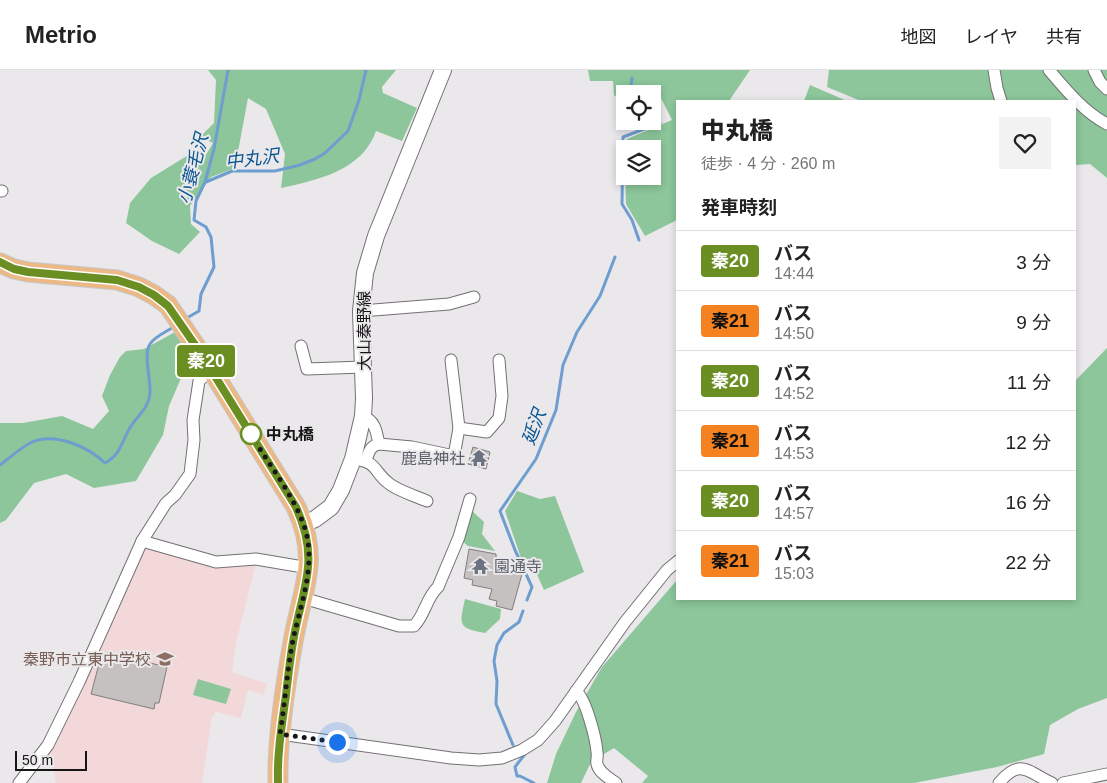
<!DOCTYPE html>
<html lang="ja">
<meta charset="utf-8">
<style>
:root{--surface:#fff;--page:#f2f2f2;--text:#222;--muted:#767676;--line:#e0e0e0}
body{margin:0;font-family:Arial,"Noto Sans JP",sans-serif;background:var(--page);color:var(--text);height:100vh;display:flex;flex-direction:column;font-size:19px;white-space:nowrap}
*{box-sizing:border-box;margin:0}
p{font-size:16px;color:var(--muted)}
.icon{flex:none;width:28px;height:28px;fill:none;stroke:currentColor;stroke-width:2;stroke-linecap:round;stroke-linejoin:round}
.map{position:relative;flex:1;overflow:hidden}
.sheet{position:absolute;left:676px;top:30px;width:400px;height:500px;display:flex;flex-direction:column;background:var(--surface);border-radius:0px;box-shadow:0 2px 8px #0003}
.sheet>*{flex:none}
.badge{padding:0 10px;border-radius:4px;font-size:18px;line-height:32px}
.tools{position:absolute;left:616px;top:15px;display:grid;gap:10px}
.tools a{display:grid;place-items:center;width:45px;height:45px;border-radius:0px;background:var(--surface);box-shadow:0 2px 8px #0003;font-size:25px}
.scale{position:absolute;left:15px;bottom:12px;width:72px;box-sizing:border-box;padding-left:5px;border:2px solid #171617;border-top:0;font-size:14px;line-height:18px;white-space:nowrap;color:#171617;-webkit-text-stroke:4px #ebe8eb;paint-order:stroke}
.you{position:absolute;width:25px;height:25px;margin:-12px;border:4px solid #fff;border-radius:50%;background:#1a73e8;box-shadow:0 0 0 8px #1a73e833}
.map>.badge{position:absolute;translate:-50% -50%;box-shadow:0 0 0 2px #fff}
h2{padding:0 25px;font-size:19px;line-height:45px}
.round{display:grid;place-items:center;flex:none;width:52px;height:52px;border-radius:0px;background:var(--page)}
.head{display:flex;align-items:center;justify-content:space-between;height:85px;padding:0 25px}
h1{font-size:24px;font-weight:800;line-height:38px}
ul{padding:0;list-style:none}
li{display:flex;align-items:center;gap:15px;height:60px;padding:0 25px;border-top:1px solid var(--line)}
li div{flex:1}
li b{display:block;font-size:19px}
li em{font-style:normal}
li .badge{min-width:55px;font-weight:700;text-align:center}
header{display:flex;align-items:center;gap:30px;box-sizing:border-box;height:70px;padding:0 25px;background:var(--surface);border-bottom:1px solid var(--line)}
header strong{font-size:24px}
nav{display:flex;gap:28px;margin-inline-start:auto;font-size:18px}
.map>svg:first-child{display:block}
.education{fill:#f3d8d9}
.green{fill:#8cc69a}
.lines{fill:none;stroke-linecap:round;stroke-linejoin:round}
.stream{stroke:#6d9ecf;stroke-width:3}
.building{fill:#c5c1c0;stroke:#827e7e}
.minor-casing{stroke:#737073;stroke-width:13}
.secondary-casing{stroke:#737073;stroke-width:18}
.primary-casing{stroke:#c7c7c7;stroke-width:21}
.minor{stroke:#fff;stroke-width:11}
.secondary{stroke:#fff;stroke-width:16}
.primary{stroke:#ecb986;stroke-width:19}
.line-casing{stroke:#fff;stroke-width:11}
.line{stroke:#6b8e23;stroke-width:8}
.walk{stroke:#171617;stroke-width:5;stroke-dasharray:0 9}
.stop-dot{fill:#fff;stroke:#6b8e23;stroke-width:2.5}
.labels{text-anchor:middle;stroke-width:4;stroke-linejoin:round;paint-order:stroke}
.street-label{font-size:16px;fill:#171617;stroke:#ebe8eb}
.stop-label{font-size:16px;font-weight:bold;fill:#171617;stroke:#ebe8eb;text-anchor:start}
.worship-label{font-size:16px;fill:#5b616d;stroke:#ebe8eb;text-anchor:end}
.education-label{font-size:16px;fill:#785e54;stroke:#ebe8eb;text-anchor:end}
.water-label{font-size:18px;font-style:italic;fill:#075692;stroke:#ebe8eb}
</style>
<header>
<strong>Metrio</strong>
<nav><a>地図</a><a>レイヤ</a><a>共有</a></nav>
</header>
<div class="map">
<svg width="1107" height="713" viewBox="0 0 1107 713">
<rect width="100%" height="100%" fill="#ebe8eb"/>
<path class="education" d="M 149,478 L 256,493 L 236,573 L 232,602 L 267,614 L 263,625 L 248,620 L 241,648 L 216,642 L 212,647 L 202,713 L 56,713 L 50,685 L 103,575 L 145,480 Z"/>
<g class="green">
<path d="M 208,0 L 396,0 L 382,17 L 383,23 L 417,38 L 402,71 L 376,61 C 362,101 317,110 281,118 L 285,84 L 266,39 L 248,28 L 235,98 L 211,107 L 190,136 L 191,154 L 200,162 L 179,184 L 152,171 L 126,153 L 130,133 L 151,108 L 190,84 L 204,88 L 213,73 L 200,67 L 214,53 L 216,10 Z"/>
<path d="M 588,0 L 750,0 L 729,31 L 678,31 L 677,150 L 645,166 L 626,134 L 625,103 L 625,98 L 625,106 L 652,106 L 652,79 L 626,79 L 627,69 L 672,50 L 656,18 L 614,26 L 613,11 L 590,11 Z"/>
<path d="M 829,0 L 1107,0 L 1107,108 L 1090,94 L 1075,95 L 1075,31 L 861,31 L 827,17 Z"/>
<path d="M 810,15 L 847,31 L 804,31 Z"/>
<path d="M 177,261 L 191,285 L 169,336 L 163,365 L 136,411 L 94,418 L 66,404 L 34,413 L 6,450 L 0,453 L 0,353 L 23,353 L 62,346 L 93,359 L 109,341 L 102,326 L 110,305 L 120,287 L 126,281 L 144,279 Z"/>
<path d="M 1107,278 L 1107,628 L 1078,639 L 1050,655 L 1044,684 L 997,697 L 914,713 L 642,713 L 648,706 L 614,678 L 591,692 L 581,713 L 547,713 L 556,684 L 576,642 L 602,597 L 677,510 L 678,529 L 1075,529 L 1075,311 Z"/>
<path d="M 517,421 L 540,429 L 555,426 L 584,502 L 544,520 L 530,489 L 522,491 L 505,441 Z"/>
<path d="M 471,440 L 484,452 L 482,464 L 495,481 L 468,476 L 462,471 Z"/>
<path d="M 465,529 L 501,539 L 500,549 L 485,563 C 458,558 459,555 465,529 Z"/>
<path d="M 198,609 L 231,619 L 226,634 L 193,625 Z"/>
</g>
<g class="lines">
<g class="stream">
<path d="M 632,8 L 631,15 L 636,24"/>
<path d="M 206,112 L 232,101 L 275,101 L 300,95 L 315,89 L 325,83 L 348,61 L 359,30 L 366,0"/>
<path d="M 639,170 L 632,150 L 622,134 L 623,67 L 660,53 L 652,47"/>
<path d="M 185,249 L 199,241 L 201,224 L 214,197 L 211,167 L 206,157 L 194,150 L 196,131 L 205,112 L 214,79 L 228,0"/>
<path d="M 0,395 C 10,388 21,377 32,372 C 56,362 88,377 105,393 C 121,385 122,370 131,356 C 138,345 149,338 150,323 C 151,310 143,284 150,274 C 155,266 168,261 175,256"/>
<path d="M 527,530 L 532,517 L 515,480 L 500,441 L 536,389 L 556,340 L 563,295 L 577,262 L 600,226 L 615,187"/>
<path d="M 513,675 L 496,634 L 497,611 L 494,591 L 497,575 L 504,563 L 519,552 L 523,541"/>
<path d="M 525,684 L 515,697 L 517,706 L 520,706 L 534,713"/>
</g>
</g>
<g class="building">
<path d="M 473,377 L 490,382 L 486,399 L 468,394 Z"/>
<path d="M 469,479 L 496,484 L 496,487 L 509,491 L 506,500 L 522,504 L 512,540 L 496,536 L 497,531 L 489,529 L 492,519 L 472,515 L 473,510 L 464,508 Z"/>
<path d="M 107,583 L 167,597 L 159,633 L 155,633 L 154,639 L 91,624 L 99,594 L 104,595 Z"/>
</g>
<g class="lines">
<g class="minor-casing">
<g id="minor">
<path d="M 994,0 L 997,18 L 1001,31"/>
<path d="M 1049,0 C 1066,20 1084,42 1107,54"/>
<path d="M 1094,0 L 1100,12 L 1107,19"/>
<path d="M 0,121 L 2,121"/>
<path d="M 361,241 L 449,234 L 474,227"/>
<path d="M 301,276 L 307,299 L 363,297"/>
<path d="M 363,346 C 376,352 376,361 379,374 C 370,376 369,382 366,390"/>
<path d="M 459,358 L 487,362 L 499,348 L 502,326 L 499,290"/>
<path d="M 379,374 L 412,377 L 454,386 L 459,358 L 451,290"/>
<path d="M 353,389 C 380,392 372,402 391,415 C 402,422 415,426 427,431"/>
<path d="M 142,471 L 216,492 L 256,489 L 309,498"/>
<path d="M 303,528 L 399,556 L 414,556 C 425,545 426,528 438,517 L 459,467 L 470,429"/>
<path d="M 576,621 C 586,629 596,669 597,682 C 598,686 596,691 597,694 C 599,703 609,708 616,713"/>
<path d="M 280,664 L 451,688 L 479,690 L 502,688 L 522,680 L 538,670 L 555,651 L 625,552 L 667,500 L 678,491"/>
<path d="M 19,713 L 48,675 L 79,612 L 142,471 L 166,433 L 175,425 L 190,404 L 194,370 L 193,350 L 199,311 L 211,299"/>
<path d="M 999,713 C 1021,686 1030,704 1052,713"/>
<path d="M 1063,713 L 1107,704"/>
</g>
</g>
<g class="secondary-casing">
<path id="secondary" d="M 304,454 L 315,449 L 331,437 L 341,420 L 353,389 L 363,346 L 364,328 L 361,241 L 365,203 L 376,166 L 443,0"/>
</g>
<g class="primary-casing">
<path id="primary" d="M 0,193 L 14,199 L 28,202 L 117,210 L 139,217 L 154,225 L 168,235 L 211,299 L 296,437 C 321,491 302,518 293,572 C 285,616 277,669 278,713"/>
</g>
<use href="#minor" class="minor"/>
<use href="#secondary" class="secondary"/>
<use href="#primary" class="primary"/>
</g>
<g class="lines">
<g class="line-casing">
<path id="line" d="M 0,192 L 14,199 L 28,202 L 117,210 L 139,217 L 154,225 L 168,236 L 200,282 L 296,437 C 321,492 302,518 293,572 C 290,589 288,607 286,625 C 282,654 277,683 278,713"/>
</g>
<use href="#line" class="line"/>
<path class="walk" d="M 251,364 C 268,394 291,421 303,453 C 318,491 301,532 293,570 C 287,601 285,633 280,664 L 337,672"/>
</g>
<defs>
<g id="temple-bare" transform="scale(1.35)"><path d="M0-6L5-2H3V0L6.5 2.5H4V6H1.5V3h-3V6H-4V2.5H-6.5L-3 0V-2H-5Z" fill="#6b7280" stroke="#ebe8eb" stroke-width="2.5" paint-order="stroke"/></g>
<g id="school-bare" transform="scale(1.35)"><path d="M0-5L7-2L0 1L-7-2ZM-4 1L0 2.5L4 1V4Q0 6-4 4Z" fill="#8d6e63" stroke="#ebe8eb" stroke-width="2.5" paint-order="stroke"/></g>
</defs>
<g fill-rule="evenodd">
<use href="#temple-bare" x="479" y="388"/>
<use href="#temple-bare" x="480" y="496"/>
<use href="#school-bare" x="165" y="589"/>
</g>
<circle class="stop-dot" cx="251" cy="364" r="10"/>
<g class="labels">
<g class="street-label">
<text transform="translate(364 261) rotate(-90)" y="6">大山秦野線</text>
</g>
<g class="stop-label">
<text x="266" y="370">中丸橋</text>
</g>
<g class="worship-label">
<text x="465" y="394">鹿島神社</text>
<text x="494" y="502" text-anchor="start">園通寺</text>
</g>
<g class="education-label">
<text x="151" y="595">秦野市立東中学校</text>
</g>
<g class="water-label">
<text transform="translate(252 89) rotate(-7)" y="6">中丸沢</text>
<text transform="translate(193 99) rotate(-75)" y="6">小蓑毛沢</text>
<text transform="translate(534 357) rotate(-69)" y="6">延沢</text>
</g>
</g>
</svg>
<div class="tools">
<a><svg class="icon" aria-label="locate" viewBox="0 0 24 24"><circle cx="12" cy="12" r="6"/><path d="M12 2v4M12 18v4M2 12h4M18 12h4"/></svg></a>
<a><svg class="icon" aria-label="layers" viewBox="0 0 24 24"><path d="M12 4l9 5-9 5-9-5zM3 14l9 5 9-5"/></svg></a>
</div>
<div class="scale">50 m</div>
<div class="you" style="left:337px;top:672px"></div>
<b class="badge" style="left:206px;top:291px;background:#6b8e23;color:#fff">秦20</b>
<section class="sheet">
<div class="head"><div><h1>中丸橋</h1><p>徒歩 · 4 分 · 260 m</p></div><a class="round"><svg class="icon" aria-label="heart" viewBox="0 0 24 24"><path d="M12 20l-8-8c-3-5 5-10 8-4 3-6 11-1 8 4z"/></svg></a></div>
<h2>発車時刻</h2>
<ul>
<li><span class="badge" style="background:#6b8e23;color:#fff">秦20</span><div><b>バス</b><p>14:44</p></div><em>3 分</em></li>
<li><span class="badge" style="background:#f58220;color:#111">秦21</span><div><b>バス</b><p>14:50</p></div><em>9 分</em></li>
<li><span class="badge" style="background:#6b8e23;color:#fff">秦20</span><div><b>バス</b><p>14:52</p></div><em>11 分</em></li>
<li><span class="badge" style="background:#f58220;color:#111">秦21</span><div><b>バス</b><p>14:53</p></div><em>12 分</em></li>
<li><span class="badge" style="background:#6b8e23;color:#fff">秦20</span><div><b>バス</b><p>14:57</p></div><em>16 分</em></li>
<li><span class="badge" style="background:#f58220;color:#111">秦21</span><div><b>バス</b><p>15:03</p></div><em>22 分</em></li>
</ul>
</section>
</div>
